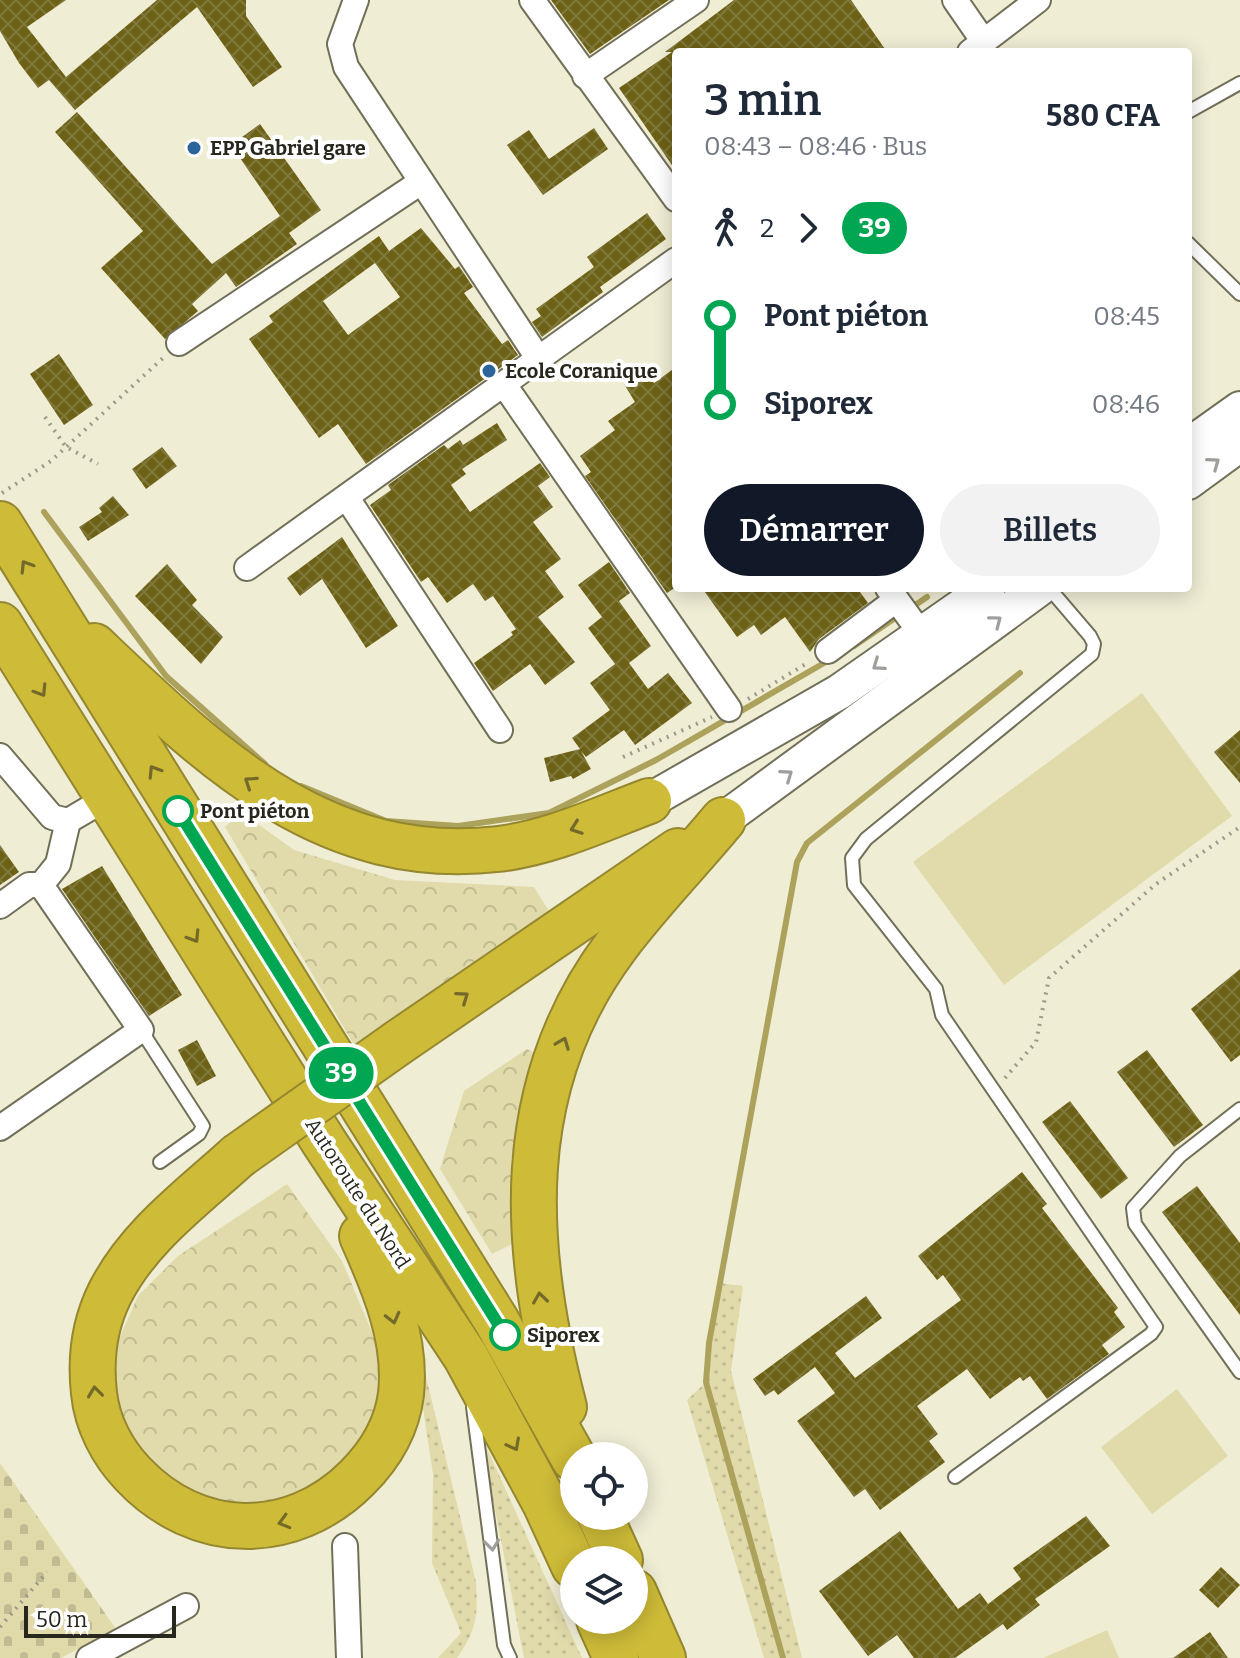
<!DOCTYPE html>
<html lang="fr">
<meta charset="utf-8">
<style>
:root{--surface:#fff;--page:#f2f2f3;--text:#1f2937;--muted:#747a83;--accent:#111827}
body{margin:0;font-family:Bitter,serif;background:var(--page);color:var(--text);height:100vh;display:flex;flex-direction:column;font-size:30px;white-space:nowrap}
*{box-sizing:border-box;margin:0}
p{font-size:26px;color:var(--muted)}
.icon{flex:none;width:44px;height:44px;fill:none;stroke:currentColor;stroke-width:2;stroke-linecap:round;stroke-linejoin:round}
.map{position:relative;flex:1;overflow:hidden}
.side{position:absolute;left:672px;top:48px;width:520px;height:544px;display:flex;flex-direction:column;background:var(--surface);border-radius:8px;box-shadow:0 4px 20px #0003}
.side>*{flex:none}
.badge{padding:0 16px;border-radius:26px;font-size:28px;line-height:52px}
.tools{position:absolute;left:560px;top:1442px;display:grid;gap:16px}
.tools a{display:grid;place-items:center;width:88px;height:88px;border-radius:50%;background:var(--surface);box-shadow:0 4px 20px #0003;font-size:40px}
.scale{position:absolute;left:24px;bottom:20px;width:152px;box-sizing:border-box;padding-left:8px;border:4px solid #28271e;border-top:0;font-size:22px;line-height:28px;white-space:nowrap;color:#28271e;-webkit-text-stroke:6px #fff;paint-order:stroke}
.map>.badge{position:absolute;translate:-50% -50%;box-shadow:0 0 0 4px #fff}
.legs{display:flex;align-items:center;gap:12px;height:88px;padding:0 32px;font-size:26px}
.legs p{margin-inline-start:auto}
.summary{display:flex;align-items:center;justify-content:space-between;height:136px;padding:0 32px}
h1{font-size:44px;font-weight:600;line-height:60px}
.primary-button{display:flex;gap:16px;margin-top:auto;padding:16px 32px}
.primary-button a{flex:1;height:92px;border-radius:48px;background:var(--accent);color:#fff;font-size:32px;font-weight:600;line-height:92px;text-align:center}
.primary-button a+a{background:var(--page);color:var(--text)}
ul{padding:0 32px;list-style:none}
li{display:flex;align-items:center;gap:28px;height:88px;font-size:30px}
li i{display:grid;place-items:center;width:12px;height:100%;margin:0 10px;background:currentColor}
li i::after{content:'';width:20px;height:20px;margin:-10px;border:6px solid;border-radius:50%;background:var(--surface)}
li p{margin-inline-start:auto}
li:first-child i{background:linear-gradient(#0000 50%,currentColor 0)}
li:last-child i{background:linear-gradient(currentColor 50%,#0000 0)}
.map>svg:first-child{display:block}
.grass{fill:url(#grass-dots)}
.forest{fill:url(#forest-crowns)}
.cemetery{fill:url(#cemetery-stones)}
.garden{fill:#e1daaa}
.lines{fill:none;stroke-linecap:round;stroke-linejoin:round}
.stream{stroke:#ada25b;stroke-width:6}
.building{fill:url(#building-cross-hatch);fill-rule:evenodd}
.service-casing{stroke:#726f59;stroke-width:16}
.minor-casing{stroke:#726f59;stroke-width:28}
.secondary-casing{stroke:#726f59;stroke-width:38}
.motorway-casing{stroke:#94872f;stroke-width:48}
.path{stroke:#9c9a88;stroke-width:4;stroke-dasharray:2 6;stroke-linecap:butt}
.service{stroke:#fff;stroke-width:12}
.minor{stroke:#fff;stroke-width:24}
.secondary{stroke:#fff;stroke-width:34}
.motorway{stroke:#cebb38;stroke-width:44}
.motorway-bridge-casing{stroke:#94872f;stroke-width:48;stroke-linecap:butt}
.motorway-bridge{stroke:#cebb38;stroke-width:44}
.oneway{stroke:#9e9e9a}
.oneway2{stroke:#736a2a}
.line-1-casing{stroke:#fff;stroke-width:18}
.line-1{stroke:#00a651;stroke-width:12}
.poi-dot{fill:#2b639b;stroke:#fff;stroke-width:3}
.stop-1-dot{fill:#fff;stroke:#00a651;stroke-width:4}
.labels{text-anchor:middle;stroke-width:8;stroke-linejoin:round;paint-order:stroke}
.poi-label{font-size:20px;font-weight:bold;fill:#28271e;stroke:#fff;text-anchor:start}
.stop-label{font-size:20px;font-weight:bold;fill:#28271e;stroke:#fff;text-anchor:start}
.street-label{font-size:20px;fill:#28271e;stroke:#fff}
</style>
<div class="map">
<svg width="1240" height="1658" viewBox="0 0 1240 1658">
<defs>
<pattern id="grass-dots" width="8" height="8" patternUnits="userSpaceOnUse" patternTransform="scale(2)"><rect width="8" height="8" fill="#e1daaa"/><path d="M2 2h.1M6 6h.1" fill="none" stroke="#c1bb92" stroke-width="1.8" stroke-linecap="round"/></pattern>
<pattern id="forest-crowns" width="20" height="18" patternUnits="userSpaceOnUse" patternTransform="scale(2)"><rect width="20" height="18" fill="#e1daaa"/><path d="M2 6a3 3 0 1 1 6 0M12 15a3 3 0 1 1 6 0" fill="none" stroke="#c1bb92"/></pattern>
<pattern id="cemetery-stones" width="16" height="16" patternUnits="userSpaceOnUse" patternTransform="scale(2)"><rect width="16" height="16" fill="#e1daaa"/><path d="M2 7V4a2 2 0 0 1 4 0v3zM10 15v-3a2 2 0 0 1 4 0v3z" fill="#c1bb92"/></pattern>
<pattern id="building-cross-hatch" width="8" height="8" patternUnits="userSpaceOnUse" patternTransform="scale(2)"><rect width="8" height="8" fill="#6c6114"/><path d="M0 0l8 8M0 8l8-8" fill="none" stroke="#80783e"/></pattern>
</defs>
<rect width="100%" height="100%" fill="#f0edd5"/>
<g class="grass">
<path d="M 719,1283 L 743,1286 L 731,1371 L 802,1658 L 764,1658 L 687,1400 L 706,1382 Z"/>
<path d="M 406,1295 L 476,1582 C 478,1616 477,1629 457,1658 L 438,1658 L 461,1633 L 432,1563 L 433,1474 Z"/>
<path d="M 480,1433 L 582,1658 L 524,1658 Z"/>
</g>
<g class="forest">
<path d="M 241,812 L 294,850 L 395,880 L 534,887 L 552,916 L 359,1053 L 225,827 Z"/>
<path d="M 527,1049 L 544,1058 L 511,1159 L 512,1244 L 492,1254 L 440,1169 L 464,1091 Z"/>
<path d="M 287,1184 L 342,1261 L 377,1344 L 381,1406 L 359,1456 L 316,1495 L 268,1512 L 211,1507 L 137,1454 L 116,1400 L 115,1348 L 138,1296 L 178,1256 Z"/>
</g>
<path class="cemetery" d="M 0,1463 L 116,1629 L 61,1658 L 0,1658 Z"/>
<g class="garden">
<path d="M 1142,693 L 1232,816 L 1004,985 L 913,862 Z"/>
<path d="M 1177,1389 L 1228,1456 L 1152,1514 L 1101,1447 Z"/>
<path d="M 1107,1630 L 1119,1658 L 1043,1658 Z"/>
</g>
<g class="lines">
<g class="stream">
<path d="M 44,512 L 166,676 L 265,764"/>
<path d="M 911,608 L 927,597"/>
<path d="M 854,646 L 901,614"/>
<path d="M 301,786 L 386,821 L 458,826 L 549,813 L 656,760 L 831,659"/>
<path d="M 783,1658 L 706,1382 L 709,1343 L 797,862 L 807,843 L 1020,673"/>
</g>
</g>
<g class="building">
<path d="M 0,0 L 66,0 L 27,27 L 66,77 L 157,0 L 246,0 L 246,16 L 282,67 L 253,87 L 197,7 L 75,110 L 49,80 L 38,88 L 19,63 L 0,31 Z"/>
<path d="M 551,0 L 669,0 L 590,54 Z"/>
<path d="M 734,0 L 851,0 L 887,52 L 676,52 L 676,171 L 619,88 L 672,52 L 665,52 Z"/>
<path d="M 77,112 L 212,264 L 280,216 L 231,145 L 260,124 L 321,210 L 289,233 L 297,244 L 236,287 L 226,273 L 192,304 L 198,311 L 165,339 L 101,268 L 143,231 L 55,132 Z"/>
<path d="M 594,128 L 608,149 L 543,195 L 507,145 L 529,130 L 549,159 Z"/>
<path d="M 647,213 L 666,239 L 600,287 L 603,292 L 542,337 L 532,322 L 541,316 L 536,309 L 594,267 L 587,257 Z"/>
<path d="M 421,228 L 455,269 L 459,266 L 473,287 L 464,293 L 502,344 L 508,340 L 518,355 L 366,464 L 338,424 L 319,438 L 249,339 L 273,322 L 269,316 L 379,236 L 389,251 ZM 375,263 L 400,297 L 348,335 L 323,301 Z"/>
<path d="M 59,354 L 93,405 L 64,425 L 30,374 Z"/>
<path d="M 676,367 L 676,587 L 667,593 L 585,476 L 591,472 L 580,456 L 615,430 L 608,421 L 635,402 L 624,384 L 644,369 L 654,383 Z"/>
<path d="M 497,423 L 507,440 L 462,469 L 466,474 L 451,485 L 470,512 L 540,463 L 550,477 L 538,486 L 553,507 L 533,522 L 561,559 L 545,571 L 564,597 L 538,617 L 575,662 L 545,685 L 530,664 L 493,691 L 474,663 L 513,635 L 511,632 L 516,629 L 493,596 L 485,601 L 473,584 L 447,603 L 428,577 L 421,582 L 370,505 L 391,490 L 388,485 L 444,445 L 448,449 L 460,440 L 463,445 Z"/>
<path d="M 162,447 L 177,466 L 146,489 L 132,469 Z"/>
<path d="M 113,496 L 129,515 L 88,541 L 79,527 L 102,512 L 99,508 Z"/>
<path d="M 342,537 L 398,626 L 366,648 L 322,579 L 300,596 L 287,578 Z"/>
<path d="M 609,562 L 630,593 L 619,601 L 651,646 L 629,663 L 648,689 L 668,673 L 692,703 L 635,745 L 624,730 L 586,757 L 581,751 L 591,769 L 573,779 L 571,776 L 550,782 L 544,758 L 580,749 L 572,738 L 610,710 L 590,683 L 615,664 L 588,628 L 602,617 L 578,585 Z"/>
<path d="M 167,564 L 197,600 L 192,605 L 223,637 L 201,664 L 135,596 Z"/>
<path d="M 702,588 L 857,588 L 868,603 L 819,639 L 810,652 L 785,617 L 761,635 L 754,625 L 737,637 Z"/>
<path d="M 1240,730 L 1240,783 L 1214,752 Z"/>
<path d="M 0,845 L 19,872 L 0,885 Z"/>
<path d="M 102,866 L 182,995 L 149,1016 L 62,889 Z"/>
<path d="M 1240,969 L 1240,1055 L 1231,1062 L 1191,1009 Z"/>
<path d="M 197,1040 L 216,1076 L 197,1086 L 178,1050 Z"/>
<path d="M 1147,1050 L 1203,1125 L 1174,1147 L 1117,1072 Z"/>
<path d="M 1070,1101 L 1128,1178 L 1101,1199 L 1042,1122 Z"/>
<path d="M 1022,1172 L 1047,1204 L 1042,1208 L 1118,1308 L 1114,1312 L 1125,1327 L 1102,1345 L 1109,1354 L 1047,1399 L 1030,1376 L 1023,1381 L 1020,1377 L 990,1399 L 967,1369 L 917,1406 L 938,1434 L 929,1441 L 945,1462 L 880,1510 L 865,1489 L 854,1497 L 797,1421 L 835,1393 L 815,1367 L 778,1395 L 774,1390 L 765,1396 L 753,1379 L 866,1296 L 882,1318 L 835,1353 L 855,1378 L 961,1300 L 943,1275 L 937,1280 L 918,1256 Z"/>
<path d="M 1197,1186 L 1240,1243 L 1240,1315 L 1162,1212 Z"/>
<path d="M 1086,1516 L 1110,1546 L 1035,1599 L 1040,1605 L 1007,1630 L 1003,1624 L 955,1658 L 914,1658 L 897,1635 L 868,1656 L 819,1591 L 900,1531 L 958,1609 L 980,1593 L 988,1604 L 1021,1579 L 1013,1568 Z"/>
<path d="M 1221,1567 L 1240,1585 L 1218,1608 L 1199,1590 Z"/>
<path d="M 1210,1632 L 1228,1658 L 1173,1658 Z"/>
</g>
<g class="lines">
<g class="service-casing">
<g id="service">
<path d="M 1188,112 L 1240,83"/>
<path d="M 1188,243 L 1240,294"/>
<path d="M 141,1030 L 203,1126 L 199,1134 L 160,1162"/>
<path d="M 1240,1109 L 1180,1156 L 1133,1208 L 1135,1224 L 1240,1372"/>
<path d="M 473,1407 L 504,1645 L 510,1658"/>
<path d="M 955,1477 L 1151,1334 L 1156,1327 L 942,1015 L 936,989 L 854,885 L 852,858 L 866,839 L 1092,654 L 1094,644 L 1090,636 L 1049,588"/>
</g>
</g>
<g class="minor-casing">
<g id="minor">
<path d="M 356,0 L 340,44 L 346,67 L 540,361"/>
<path d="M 532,0 L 676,199"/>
<path d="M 955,0 L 984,42"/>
<path d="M 970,52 L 1038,0"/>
<path d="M 585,76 L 696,0"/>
<path d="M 179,343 L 421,182"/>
<path d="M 505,386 L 729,709"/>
<path d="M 347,498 L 500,730"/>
<path d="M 247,568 L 676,260"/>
<path d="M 888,588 L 922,635"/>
<path d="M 828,651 L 896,600"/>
<path d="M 0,756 L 52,817 L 68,821 L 107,798"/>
<path d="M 41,885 L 58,864 L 68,821"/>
<path d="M 0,906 L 29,885 L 41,885 L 141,1030 L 0,1128"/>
<path d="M 345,1546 L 349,1658"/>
<path d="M 89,1658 L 186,1606"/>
</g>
</g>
<g class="secondary-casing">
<g id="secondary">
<path d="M 1188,446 L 1240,409"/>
<path d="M 1188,482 L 1240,444"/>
<path d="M 649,801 L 839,692 L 988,588"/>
<path d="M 723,820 L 1040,588"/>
</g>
</g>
<g class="motorway-casing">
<g id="motorway">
<path d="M 0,524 L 496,1320 L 574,1459"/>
<path d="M 0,625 L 324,1142 L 466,1357 L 545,1503 L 574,1566"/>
<path d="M 94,646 C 210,756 324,869 498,849 C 550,843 601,819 649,801"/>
<path d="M 399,1042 L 678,851"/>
<path d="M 238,1156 C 192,1198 139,1236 110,1293 C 94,1325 90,1358 94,1393 C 97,1423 112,1452 133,1474 C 196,1541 291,1544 357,1478 C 380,1455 397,1427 401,1394 C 407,1339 384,1285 362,1236"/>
<path d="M 564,1407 C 522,1247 511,1086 616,946 C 649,902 688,862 723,820"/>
<path d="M 600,1516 L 620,1560"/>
<path d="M 634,1592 L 663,1658"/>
<path d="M 599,1620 L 616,1658"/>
</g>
</g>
<g class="path">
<path d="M 45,417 L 66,447 L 98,464"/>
<path d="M 2,493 L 51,461 L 163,358"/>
<path d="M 748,699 L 809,662"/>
<path d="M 623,757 L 712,717"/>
<path d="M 1005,1078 L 1036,1042 L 1049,978 L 1156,884 L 1240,827"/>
<path d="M 0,1627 L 47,1572"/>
</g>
<use href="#service" class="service"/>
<use href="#minor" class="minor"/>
<use href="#secondary" class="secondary"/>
<use href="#motorway" class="motorway"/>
<g class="motorway-bridge-casing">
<path id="motorway-bridge" d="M 238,1156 L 399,1042"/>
</g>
<use href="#motorway-bridge" class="motorway-bridge"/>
</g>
<defs><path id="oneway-chevron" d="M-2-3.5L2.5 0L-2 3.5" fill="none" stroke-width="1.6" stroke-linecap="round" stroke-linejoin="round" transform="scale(2)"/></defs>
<g class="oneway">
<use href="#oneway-chevron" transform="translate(1214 463) rotate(-36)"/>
<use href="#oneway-chevron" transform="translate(996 621) rotate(-37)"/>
<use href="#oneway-chevron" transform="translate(878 665) rotate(145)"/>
<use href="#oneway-chevron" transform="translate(787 775) rotate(-35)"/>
<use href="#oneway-chevron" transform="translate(492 1545) rotate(83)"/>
</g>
<g class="oneway2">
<use href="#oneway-chevron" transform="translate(26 566) rotate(-122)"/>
<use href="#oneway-chevron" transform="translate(41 691) rotate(58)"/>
<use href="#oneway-chevron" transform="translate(154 771) rotate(-122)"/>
<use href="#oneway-chevron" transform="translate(250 782) rotate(-146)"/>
<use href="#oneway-chevron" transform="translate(576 828) rotate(160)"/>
<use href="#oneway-chevron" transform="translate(194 937) rotate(58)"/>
<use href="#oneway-chevron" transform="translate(463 997) rotate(-35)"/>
<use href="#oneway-chevron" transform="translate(563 1043) rotate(-69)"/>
<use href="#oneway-chevron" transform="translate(540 1298) rotate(-98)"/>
<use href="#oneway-chevron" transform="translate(393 1318) rotate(76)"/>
<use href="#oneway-chevron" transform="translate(95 1392) rotate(-97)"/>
<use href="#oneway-chevron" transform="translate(514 1445) rotate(62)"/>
<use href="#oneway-chevron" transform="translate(284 1522) rotate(164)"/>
</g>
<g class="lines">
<g class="line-1-casing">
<path id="line-1" d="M 178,811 L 505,1335"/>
</g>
<use href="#line-1" class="line-1"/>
</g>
<g class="poi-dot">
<circle cx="194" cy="148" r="8"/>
<circle cx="489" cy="371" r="8"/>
</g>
<g class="stop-1-dot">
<circle cx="178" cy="811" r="14"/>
<circle cx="505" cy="1335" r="14"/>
</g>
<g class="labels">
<g class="poi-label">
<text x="210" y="155">EPP Gabriel gare</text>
<text x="505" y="378">Ecole Coranique</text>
</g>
<g class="stop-label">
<text x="200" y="818">Pont piéton</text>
<text x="527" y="1342">Siporex</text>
</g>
<g class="street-label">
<text transform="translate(358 1193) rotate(57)" y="7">Autoroute du Nord</text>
</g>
</g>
</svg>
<div class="tools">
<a><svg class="icon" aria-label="locate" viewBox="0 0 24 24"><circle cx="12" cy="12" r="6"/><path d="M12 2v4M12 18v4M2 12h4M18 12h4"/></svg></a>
<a><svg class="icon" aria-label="layers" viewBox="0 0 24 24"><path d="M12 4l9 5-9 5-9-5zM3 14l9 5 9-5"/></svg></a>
</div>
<div class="scale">50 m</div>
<b class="badge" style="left:341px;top:1073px;background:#00a651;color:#fff">39</b>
<section class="side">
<div class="summary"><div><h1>3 min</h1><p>08:43 – 08:46 · Bus</p></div><b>580 CFA</b></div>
<div class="legs"><svg class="icon" aria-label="walk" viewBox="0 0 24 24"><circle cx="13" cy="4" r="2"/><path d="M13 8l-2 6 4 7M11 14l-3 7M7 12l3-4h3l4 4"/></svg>2<svg class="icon" aria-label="forward" viewBox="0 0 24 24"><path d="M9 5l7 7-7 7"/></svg><b class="badge" style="background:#00a651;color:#fff">39</b></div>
<ul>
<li><i style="color:#00a651"></i><b>Pont piéton</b><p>08:45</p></li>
<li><i style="color:#00a651"></i><b>Siporex</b><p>08:46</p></li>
</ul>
<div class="primary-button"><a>Démarrer</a><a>Billets</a></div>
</section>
</div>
